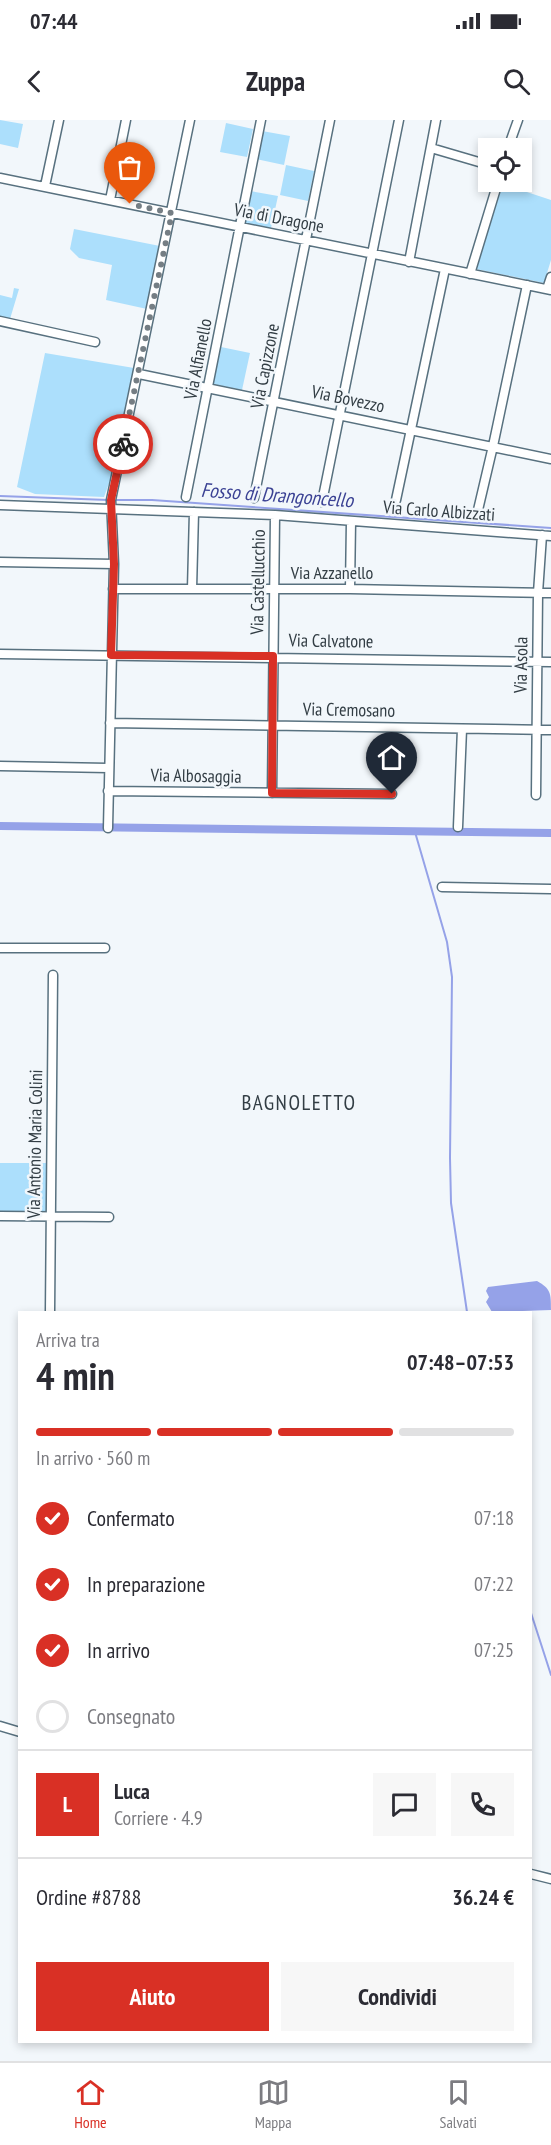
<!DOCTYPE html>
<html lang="it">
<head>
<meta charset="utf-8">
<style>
	body { margin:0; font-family:"PT Sans Narrow",sans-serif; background:#f7f7f7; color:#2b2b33; height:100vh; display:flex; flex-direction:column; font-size:22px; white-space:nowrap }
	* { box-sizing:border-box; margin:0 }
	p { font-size:20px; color:#7c7c81 }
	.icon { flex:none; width:33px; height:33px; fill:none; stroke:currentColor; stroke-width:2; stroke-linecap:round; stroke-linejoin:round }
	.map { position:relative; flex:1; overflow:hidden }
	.panel { position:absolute; left:18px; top:1191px; width:514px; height:732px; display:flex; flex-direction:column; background:#fff; border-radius:0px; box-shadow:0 3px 9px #0003 }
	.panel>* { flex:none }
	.tools { position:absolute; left:478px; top:18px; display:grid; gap:12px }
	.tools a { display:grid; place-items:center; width:54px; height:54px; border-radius:0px; background:#fff; box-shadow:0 3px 9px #0003; font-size:30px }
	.pin { position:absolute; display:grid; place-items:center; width:51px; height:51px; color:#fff; margin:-62px -26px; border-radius:50% 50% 50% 0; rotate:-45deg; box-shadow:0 0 6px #0007 }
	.pin .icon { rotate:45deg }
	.courier { position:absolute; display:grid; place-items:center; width:60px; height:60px; margin:-30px; border:4px solid #d93025; border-radius:50%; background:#fff; color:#222; box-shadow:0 2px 8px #0007 }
	.headline em { font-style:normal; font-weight:800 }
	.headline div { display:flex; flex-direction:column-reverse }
	.headline { display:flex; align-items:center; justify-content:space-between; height:102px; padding:0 18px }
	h1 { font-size:39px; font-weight:800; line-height:45px }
	.bar { display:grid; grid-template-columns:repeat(4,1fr); gap:9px 6px; align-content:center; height:72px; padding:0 18px }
	.bar i { height:8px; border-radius:4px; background:#e1e1e2 }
	.bar .active { background:#d93025 }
	.bar p { grid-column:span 4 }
	.line { display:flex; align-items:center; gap:15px; padding:0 18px; border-top:2px solid #e1e1e2 }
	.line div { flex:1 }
	.round { display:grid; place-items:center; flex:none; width:63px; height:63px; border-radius:0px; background:#f7f7f7 }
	ol { padding:0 18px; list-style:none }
	li { display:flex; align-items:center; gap:18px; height:66px }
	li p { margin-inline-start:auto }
	li .icon { padding:6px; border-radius:50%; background:#d93025; color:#fff; stroke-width:4 }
	li:last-child { color:#7c7c81 }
	li i { width:33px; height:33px; border:3px solid #e1e1e2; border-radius:50% }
	.action { display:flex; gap:12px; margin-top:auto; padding:12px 18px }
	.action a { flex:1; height:69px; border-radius:0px; background:#d93025; color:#fff; font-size:24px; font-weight:800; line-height:69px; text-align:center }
	.action a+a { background:#f7f7f7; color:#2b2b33 }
	.status { display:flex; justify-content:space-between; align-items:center; height:42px; padding:0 30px; background:#fff; direction:ltr }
	.status svg { height:16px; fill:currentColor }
	header { display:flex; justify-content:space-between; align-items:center; height:78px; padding:0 18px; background:#fff; font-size:27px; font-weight:800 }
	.tab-bar { display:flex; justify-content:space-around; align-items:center; height:84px; border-top:2px solid #e1e1e2; background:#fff; font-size:16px; color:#7c7c81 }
	.tab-bar a { display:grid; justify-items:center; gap:3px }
	.tab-bar .active { color:#d93025 }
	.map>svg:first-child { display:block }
</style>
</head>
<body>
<div class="status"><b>07:44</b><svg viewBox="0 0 49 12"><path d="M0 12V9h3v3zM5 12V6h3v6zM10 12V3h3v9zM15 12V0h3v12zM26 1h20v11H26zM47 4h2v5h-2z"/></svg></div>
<header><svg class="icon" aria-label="back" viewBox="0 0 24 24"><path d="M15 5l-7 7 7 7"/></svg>Zuppa<svg class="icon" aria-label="search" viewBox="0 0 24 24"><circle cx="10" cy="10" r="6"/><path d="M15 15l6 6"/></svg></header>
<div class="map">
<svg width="551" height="1941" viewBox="0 0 551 1941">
	<rect width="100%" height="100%" fill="#f2f7fb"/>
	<!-- green -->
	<path fill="#acdffc" d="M0 0 23 4 18 28 0 24Z
		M226 3 253 9 247 37 220 32Z
		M262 11 290 16 284 45 256 39Z
		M286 45 314 51 308 81 280 75Z
		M503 64 551 80V140L544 163 476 149Z
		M250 71 278 76 271 108 244 103Z
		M74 109 160 126 147 189 106 180 112 145 79 138 70 129Z
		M14 168 19 169 10 199 0 197V175L12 178Z
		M221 227 250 233 242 270 213 264Z
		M45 233 134 248 111 358 104 377 35 374 17 367Z
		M0 1043H46V1094L0 1093Z"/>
	<!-- water -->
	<path fill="#95a2e8" d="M537 1161C551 1169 551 1173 551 1190L492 1192 486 1182 489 1177 486 1171 488 1167Z"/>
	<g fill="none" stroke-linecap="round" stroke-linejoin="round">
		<!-- stream -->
		<path stroke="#95a2e8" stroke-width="2" d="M0 376 108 380
			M114 380H152L551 408
			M415 712 447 822 452 857 450 1038 451 1083 467 1192
			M531 1493 551 1555"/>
		<!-- canal -->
		<path stroke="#95a2e8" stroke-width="8" d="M0 706 551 713"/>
		<defs>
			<path id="street" d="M431 28 489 45
				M508 28 518 0
				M0 58 551 170
				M45 66 59 0
				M110 80 126 0
				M409 142 436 0
				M470 154 498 62
				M547 169 551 157
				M0 201 95 222
				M139 254 551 339
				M186 377 261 0
				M254 378 330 0
				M396 380 445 149
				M322 382 399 0
				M0 385 275 395 551 416
				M478 390 493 326 527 165
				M0 442 114 444
				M113 469H350L551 473
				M192 469 194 392
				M350 469 351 401
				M0 534 551 542
				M110 603 551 610
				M0 646 108 648
				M108 671 392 674
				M272 673 275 395
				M536 675 538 473 542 415
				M458 707 462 609
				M108 708 114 444 111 380 190 0
				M442 767 551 769
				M0 828H105
				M0 1096 109 1097
				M50 1192 53 855
				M0 1606 20 1612
				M531 1754 551 1759"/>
		</defs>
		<!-- street casing -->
		<use href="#street" stroke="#58717f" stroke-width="11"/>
		<!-- street -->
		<use href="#street" stroke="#fff" stroke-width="8"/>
	</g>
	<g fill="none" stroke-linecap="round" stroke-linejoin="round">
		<!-- done -->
		<path stroke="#757e84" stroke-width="6" stroke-dasharray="0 10.8" d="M123 324 172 93 130 84"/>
		<!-- route -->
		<path stroke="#d93025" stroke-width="8" d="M123 324 111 380 114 444 111 535 273 536 272 673 392 674"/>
	</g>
	<g text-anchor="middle" stroke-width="5" stroke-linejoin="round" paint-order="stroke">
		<!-- street labels -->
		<g font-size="18" fill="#323d44" stroke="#f2f7fb">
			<text transform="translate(279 98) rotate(11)" y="6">Via di Dragone</text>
			<text transform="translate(198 239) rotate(-79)" y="6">Via Alfianello</text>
			<text transform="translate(265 246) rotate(-79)" y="6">Via Capizzone</text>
			<text transform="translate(348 279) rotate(12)" y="6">Via Bovezzo</text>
			<text transform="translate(439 391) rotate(4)" y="6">Via Carlo Albizzati</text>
			<text x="332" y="459">Via Azzanello</text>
			<text transform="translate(258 462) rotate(-89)" y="6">Via Castellucchio</text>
			<text transform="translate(331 521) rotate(1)" y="6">Via Calvatone</text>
			<text transform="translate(521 545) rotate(-89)" y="6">Via Asola</text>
			<text transform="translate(349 590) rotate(1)" y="6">Via Cremosano</text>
			<text transform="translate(196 656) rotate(1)" y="6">Via Albosaggia</text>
			<text transform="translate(35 1024) rotate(-89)" y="6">Via Antonio Maria Colini</text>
		</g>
		<!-- water labels -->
		<g font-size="20" font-style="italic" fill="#3b4294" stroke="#f2f7fb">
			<text transform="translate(277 375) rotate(4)" y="7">Fosso di Drangoncello</text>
		</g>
		<!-- quarter labels -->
		<g font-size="21" letter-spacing="1.5" fill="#323d44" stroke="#f2f7fb">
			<text x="299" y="990">BAGNOLETTO</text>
		</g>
	</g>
</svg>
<div class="tools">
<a><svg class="icon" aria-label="locate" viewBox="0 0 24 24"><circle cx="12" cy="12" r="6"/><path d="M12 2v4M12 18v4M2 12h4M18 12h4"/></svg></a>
</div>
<div class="pin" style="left:130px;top:84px;background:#ea580c"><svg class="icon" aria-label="bag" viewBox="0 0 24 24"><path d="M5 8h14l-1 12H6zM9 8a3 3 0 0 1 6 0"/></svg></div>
<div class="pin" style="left:392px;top:674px;background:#1f2937"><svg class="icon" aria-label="home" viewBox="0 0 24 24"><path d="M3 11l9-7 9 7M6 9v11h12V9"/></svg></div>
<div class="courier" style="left:123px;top:324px"><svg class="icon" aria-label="bike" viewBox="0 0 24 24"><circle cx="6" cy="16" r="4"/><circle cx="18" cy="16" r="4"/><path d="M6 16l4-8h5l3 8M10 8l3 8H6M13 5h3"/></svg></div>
<section class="panel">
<div class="headline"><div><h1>4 min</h1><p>Arriva tra</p></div><em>07:48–07:53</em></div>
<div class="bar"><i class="active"></i><i class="active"></i><i class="active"></i><i></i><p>In arrivo · 560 m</p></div>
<ol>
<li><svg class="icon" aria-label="check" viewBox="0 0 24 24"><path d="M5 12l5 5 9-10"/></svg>Confermato<p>07:18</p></li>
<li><svg class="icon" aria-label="check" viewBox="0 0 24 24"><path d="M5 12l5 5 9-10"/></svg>In preparazione<p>07:22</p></li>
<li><svg class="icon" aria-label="check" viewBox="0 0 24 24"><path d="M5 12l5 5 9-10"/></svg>In arrivo<p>07:25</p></li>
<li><i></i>Consegnato</li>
</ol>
<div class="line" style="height:108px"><b class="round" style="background:#d93025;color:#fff">L</b><div><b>Luca</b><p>Corriere · 4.9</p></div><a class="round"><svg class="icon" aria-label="chat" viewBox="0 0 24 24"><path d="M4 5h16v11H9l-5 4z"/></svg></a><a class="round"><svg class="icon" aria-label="phone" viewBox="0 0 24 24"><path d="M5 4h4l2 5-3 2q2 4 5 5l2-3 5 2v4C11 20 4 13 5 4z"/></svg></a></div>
<div class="line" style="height:78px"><div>Ordine #8788</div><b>36.24 €</b></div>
<div class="action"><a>Aiuto</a><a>Condividi</a></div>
</section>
</div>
<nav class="tab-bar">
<a class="active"><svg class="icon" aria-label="home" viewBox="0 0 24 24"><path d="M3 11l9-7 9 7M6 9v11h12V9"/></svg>Home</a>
<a><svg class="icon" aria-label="map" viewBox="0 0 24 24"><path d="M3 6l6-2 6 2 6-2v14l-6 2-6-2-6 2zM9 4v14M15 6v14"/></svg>Mappa</a>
<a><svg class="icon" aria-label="saved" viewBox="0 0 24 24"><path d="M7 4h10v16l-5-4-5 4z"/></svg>Salvati</a>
</nav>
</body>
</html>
